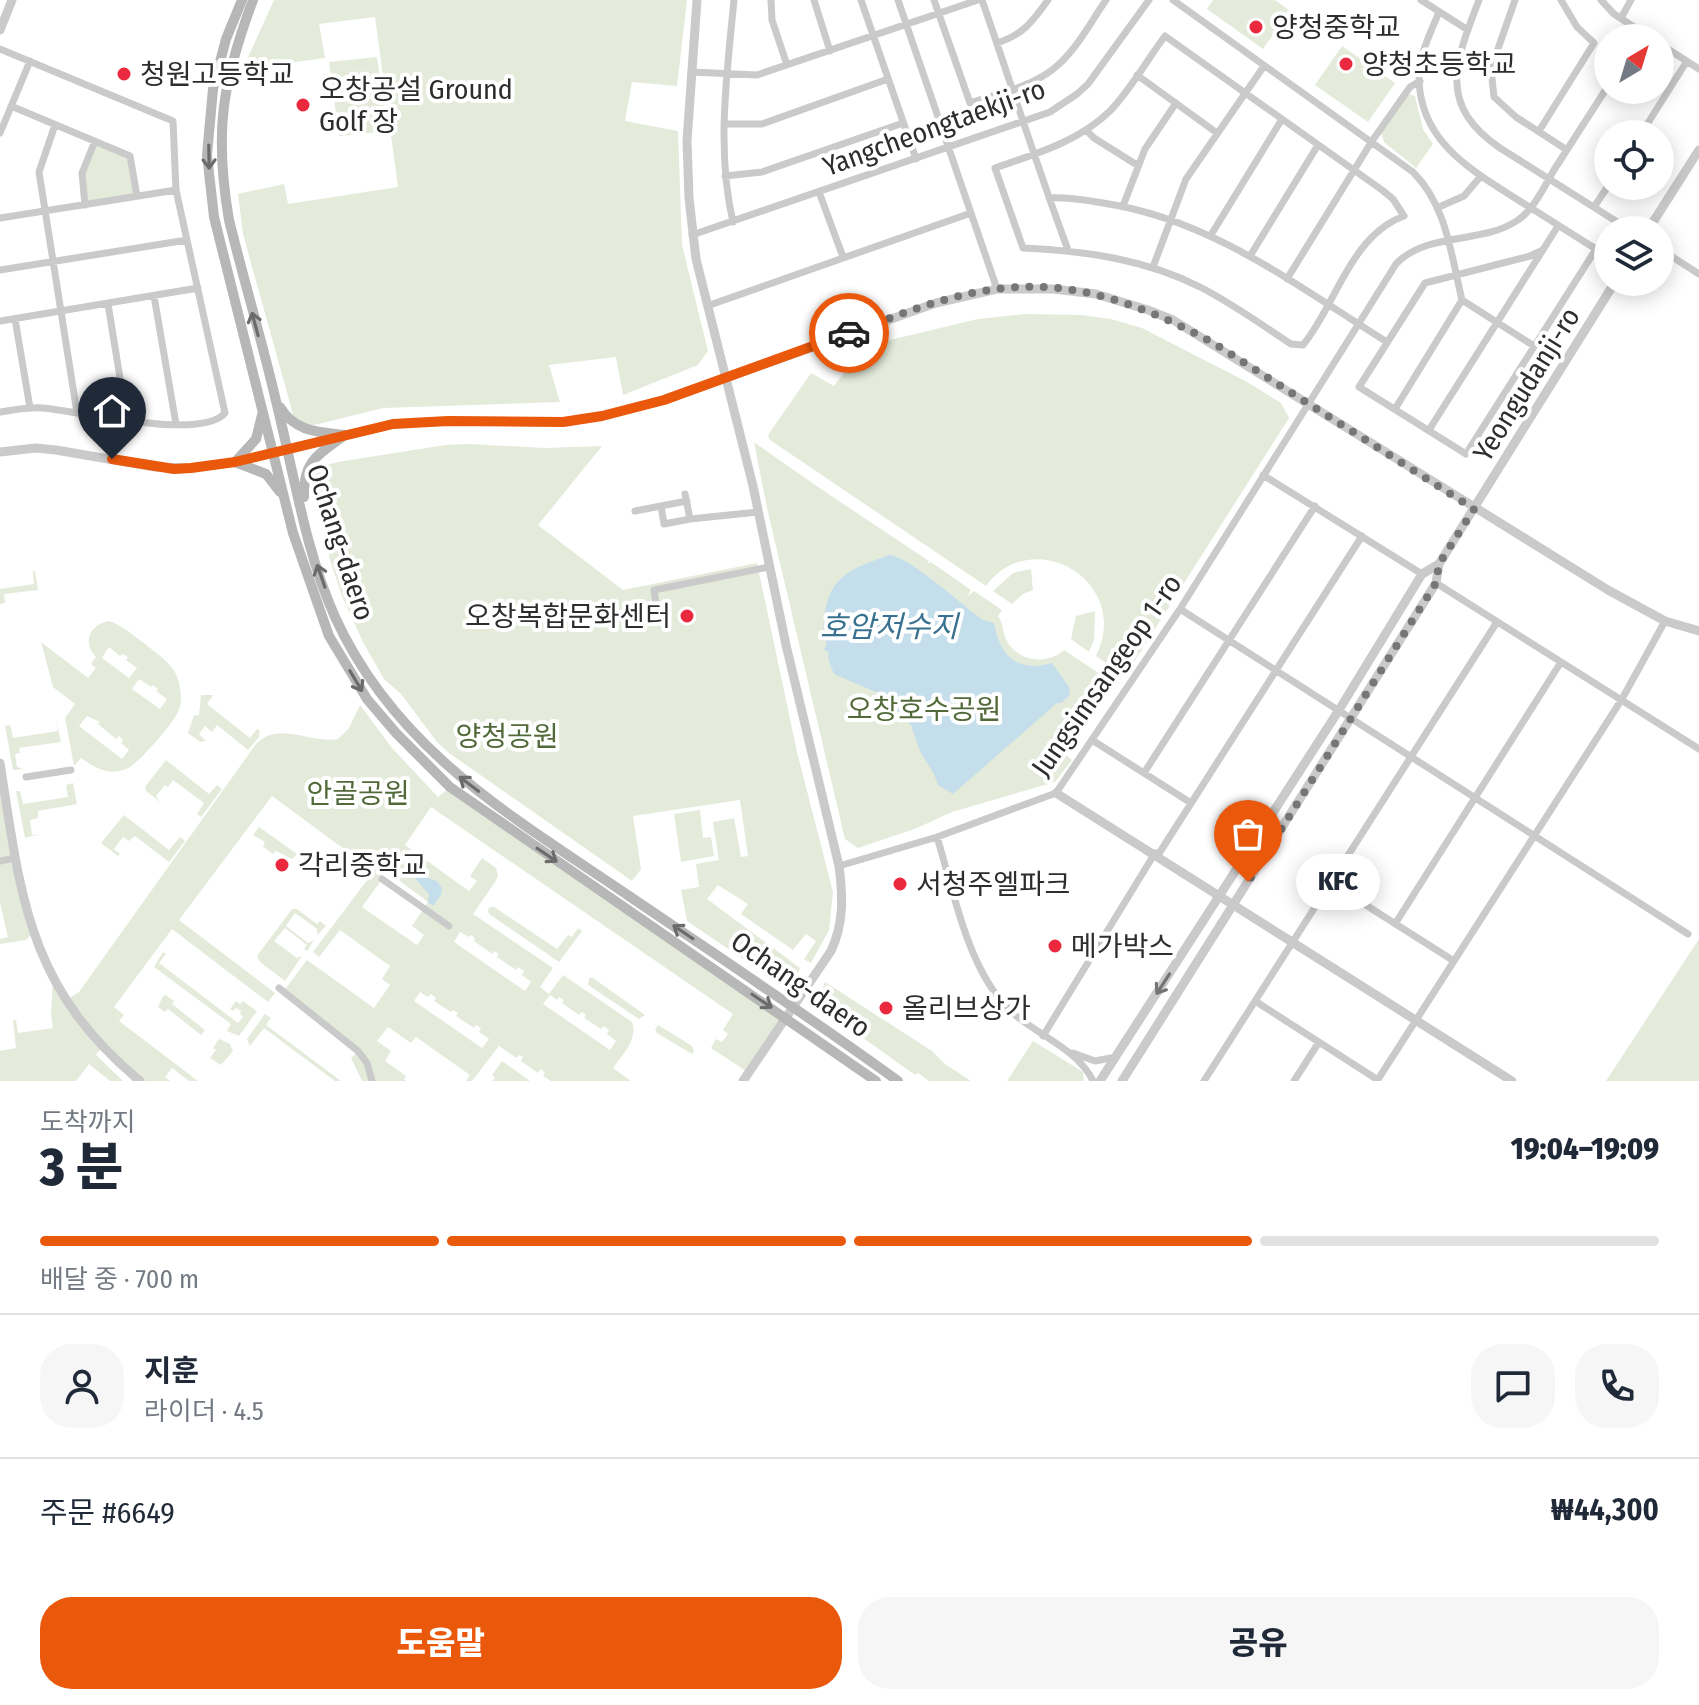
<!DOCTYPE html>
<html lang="ko">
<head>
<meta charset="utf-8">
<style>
	body { margin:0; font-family:"Fira Sans Condensed","Noto Sans KR",sans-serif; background:#f6f6f7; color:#1f2937; height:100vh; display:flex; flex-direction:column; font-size:30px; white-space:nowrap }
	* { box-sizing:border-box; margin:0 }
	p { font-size:26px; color:#747a83 }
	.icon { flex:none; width:44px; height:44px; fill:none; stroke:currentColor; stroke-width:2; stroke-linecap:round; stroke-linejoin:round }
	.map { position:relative; height:1081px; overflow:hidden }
	.sheet { display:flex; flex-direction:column; background:#fff; flex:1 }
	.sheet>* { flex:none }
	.needle { width:52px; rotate:38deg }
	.controls { position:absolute; left:1594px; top:24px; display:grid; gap:16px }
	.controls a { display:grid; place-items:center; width:80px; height:80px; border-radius:50%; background:#fff; box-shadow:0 4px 20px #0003; font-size:40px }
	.pin { position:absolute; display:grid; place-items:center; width:68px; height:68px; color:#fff; margin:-82px -34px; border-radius:50% 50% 50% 0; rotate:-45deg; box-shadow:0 0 8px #0007 }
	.pin .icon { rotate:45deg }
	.courier { position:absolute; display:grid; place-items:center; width:80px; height:80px; margin:-40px; border:6px solid #ea580c; border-radius:50%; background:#fff; color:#222; box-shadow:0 2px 10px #0007 }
	.bubble { position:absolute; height:56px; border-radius:28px; background:#fff; box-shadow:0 4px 20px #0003; font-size:26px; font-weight:800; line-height:56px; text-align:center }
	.overview em { font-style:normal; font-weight:800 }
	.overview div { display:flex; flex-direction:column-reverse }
	.overview { display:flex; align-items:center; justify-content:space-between; height:136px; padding:0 40px }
	h1 { font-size:52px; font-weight:800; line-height:60px }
	.bar { display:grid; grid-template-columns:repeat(4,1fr); gap:12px 8px; align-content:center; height:96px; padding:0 40px }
	.bar i { height:10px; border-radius:6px; background:#e0e1e3 }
	.bar .current { background:#ea580c }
	.bar p { grid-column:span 4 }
	.line { display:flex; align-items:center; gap:20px; padding:0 40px; border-top:2px solid #e0e1e3 }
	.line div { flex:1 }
	.round { display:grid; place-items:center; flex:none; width:84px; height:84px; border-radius:32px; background:#f6f6f7 }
	.primary-button { display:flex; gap:16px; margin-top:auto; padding:16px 40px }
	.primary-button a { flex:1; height:92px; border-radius:32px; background:#ea580c; color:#fff; font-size:32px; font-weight:800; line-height:92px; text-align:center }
	.primary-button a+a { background:#f6f6f7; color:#1f2937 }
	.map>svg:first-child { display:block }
</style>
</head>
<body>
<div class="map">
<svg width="1699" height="1081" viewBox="0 0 1699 1081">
	<rect width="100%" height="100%" fill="#fff"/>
	<!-- green -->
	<path fill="#e4ebda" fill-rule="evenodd" d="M274 0H687L677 86 632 82 625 121 678 131 682 245 708 351 698 365 623 395 616 357 549 365 560 402 383 408 310 426 294 418 243 234 238 194 284 184 288 204 398 187 375 17 319 24 325 58 273 65 240 75Z
		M1213 0H1275L1290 11 1263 49 1207 9Z
		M1342 46 1395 83 1368 122 1315 85Z
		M377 57 388 131 339 136 329 62Z
		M1408 94 1415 96 1423 129 1433 144 1416 168 1384 142 1381 133Z
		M95 141 130 156 137 196 85 205 82 173Z
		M1025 314 1081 315 1111 319 1142 328 1249 383 1281 403 1289 418 1125 676 1096 656C1133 581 1032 523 986 586L770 440 768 435 811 373 834 386 849 366 859 368 890 340 978 319Z
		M754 442C811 483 872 523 929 561L927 564 931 562 971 590 967 597 974 591 1002 610 998 616C1004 624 1002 632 1007 641 1018 662 1048 665 1064 650L1109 680 1062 752 1072 760 1055 782 952 812 917 828 858 848 845 839 767 508Z
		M470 444 545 448 602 446 538 525 623 590 757 563 797 752 833 892 829 930 811 963 804 959 816 941 806 934 793 950 741 914 748 904 718 885 707 899 800 968 794 982 780 984 687 921 681 890 699 887 696 864 719 860 713 822 734 818 741 857 748 856 740 800 633 816 641 869 632 881 449 753 437 742 401 694 384 679 363 642 342 596 330 560 313 477 326 465 338 462 445 445Z
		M1031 569 1033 590 1023 594 1012 604 993 591 1013 573Z
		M33 571H35L38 590 4 594 5 603 0 604V589L34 584Z
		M1095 611 1094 640 1089 652 1071 639 1076 616Z
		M109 621C122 625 134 636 145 644 156 653 169 661 176 674 180 683 183 699 179 710 174 722 139 764 126 769 109 776 95 768 81 758L74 766 65 718 75 704 53 687 41 642 88 678 96 668 91 664 96 657C82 642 89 625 109 621ZM109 647 120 656 123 654 128 657 126 660 137 668 129 678 102 658ZM139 679 151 687 153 685 158 689 156 691 167 699 160 709 132 689ZM87 716 100 722 98 724 116 739 119 736 123 740 121 743 129 750 122 759 79 726Z
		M201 695H213L207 704 250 738 257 729 260 731 259 737 248 750 217 725 212 732 205 726 199 734 206 741 200 742 188 733 194 715 199 716Z
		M360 705 392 748 438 797 450 787 786 1018 749 1073 711 1048 716 1039 722 1042 728 1034 723 1030 733 1014 431 807 405 845 469 891 477 881 470 876 482 858 496 868 498 876 495 882 473 914 553 968 540 987 549 994 563 975 632 1022C638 1040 623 1054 613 1068L631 1081H551L543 1076 545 1073 541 1069 538 1073 521 1061 523 1057 519 1055 516 1058 499 1046 472 1081H466L470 1075 416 1037 411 1043 388 1027 377 1041 391 1051 385 1061 406 1076 404 1079 406 1081H362L351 1058 358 1051 283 992 307 960 374 1008 390 985 382 979 390 966 340 930 319 957 313 952 374 871 272 796 179 920 275 993 268 1002 172 929 114 1007 124 1015 119 1021 198 1081H189L172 1068 165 1077 170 1081H140L102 1047 96 1055 123 1081H110L89 1064 76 1081H0V1051L16 1048 13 1020H16L18 1033 53 1028 51 1015 53 979 66 1000 79 992 256 744C279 720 310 744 338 739L349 728ZM390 865 392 875 428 902 412 926 424 935 417 945 362 907 382 879 381 870ZM460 932 469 937 471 935 475 938 474 941 492 954 494 951 499 954 497 957 516 970 518 967 524 971 522 975 531 982 525 991 454 942ZM420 992 428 997 431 994 436 998 434 1001 451 1012 453 1010 458 1013 456 1016 474 1028 476 1025 481 1028 479 1032 489 1039 482 1048 414 1001ZM550 995 557 1000 559 997 564 1000 562 1003 579 1015 582 1012 586 1015 584 1018 601 1029 604 1026 609 1030 607 1034 616 1041 610 1050 543 1004Z
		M56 718 61 742 19 748 20 753 15 754 17 767 23 769 13 770 5 726 10 725 13 738 58 731Z
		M166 760 209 794 217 785 222 789 201 817 197 814 204 803 173 780 168 787 165 785 156 796 160 802 146 791 145 787Z
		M73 783 77 804 38 811V818L30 820 32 835 40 834 25 838 16 791H20L23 804 68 797 66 785Z
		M0 789 33 933 26 940 0 944V939L8 937 0 903Z
		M700 810 703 838 711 837 714 856 681 862 674 814Z
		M124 815 169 850 180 837 185 841 169 862 135 836 129 841 123 837 114 849 120 854 118 856 101 843Z
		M259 827 297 854 292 859 276 851 273 854 263 847 265 842 253 835Z
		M490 907H494L557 949 568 935 572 937 578 928 582 931 559 962 489 914 488 910Z
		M292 909H297L317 924 320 921 326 926 317 935V929L295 913 286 926 308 943 314 940 307 951 304 949 307 945 285 928 274 941 297 958 302 956 285 981 260 962 257 956Z
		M1699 939V1081H1606Z
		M163 952 166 954 159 963 238 1023 243 1017 240 1014 241 1011 236 1008 233 1011 230 1009 236 1001 240 1004 243 1001 257 1011 239 1036 227 1031 231 1024 154 967Z
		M589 978H593L645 1015 639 1019 588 985Z
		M825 982 932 1051 945 1064 971 1081H929L918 1073 915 1075 838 1020 839 1017C827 1008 818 998 825 982Z
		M163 996 166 995 174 1001 172 1004 205 1030 201 1035 168 1009 165 1012 158 1007Z
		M265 1014 271 1018 266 1025 341 1081H335L264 1028 250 1046 247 1039Z
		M658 1025 692 1046 694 1051 692 1054 657 1033 655 1029Z
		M219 1039 230 1044 233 1051 221 1065 210 1058 216 1050 213 1048Z
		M1033 1041 1083 1072 1084 1081H1007Z
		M502 1061 530 1081H492L495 1078 492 1075Z"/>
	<!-- water -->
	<path fill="#c5deec" d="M889 555C909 556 963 606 983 620L994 623C1000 656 1016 673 1052 663L1069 687 1070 695 1061 703H1057L953 794 938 785 934 774 920 751 911 725 889 704 887 697 834 674 828 659 829 653 824 649 827 644C822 635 823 628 824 619 829 574 852 569 889 555Z
		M422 876 437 881 442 888 441 895 433 906 428 902 429 894 415 878Z"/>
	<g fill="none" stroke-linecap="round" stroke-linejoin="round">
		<!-- minor -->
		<path stroke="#cacaca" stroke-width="7" d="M771 0 772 20 787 65
			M814 0 830 51
			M861 0 916 159
			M898 0 997 289
			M934 0 970 103C997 94 1030 87 1052 70 1075 53 1090 23 1106 0
			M982 0C1011 83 1037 167 1068 250
			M1173 0 1413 172C1447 206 1451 255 1462 300
			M1421 0 1468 30
			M1479 0C1456 61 1436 104 1500 148L1630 230
			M1515 0 1491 69 1494 97 1516 117 1567 150
			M1601 0 1614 14 1651 38
			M1439 12C1431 32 1419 55 1419 77 1419 141 1471 170 1518 200 1544 216 1570 233 1596 249L1466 454 1359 387 1425 283 1530 256 1543 250
			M1621 18 1631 0
			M1165 36 1382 190 1393 199 1404 216C1350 236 1336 305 1303 345L1291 344C1262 325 1233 304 1202 288 1146 259 1085 251 1023 248L995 168C1035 154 1078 142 1110 111 1131 89 1147 60 1165 36Z
			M997 43C1023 35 1033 21 1048 0
			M1660 44 1699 69
			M0 49 173 121 176 190 225 413C202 441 78 411 43 408 28 407 14 410 0 412
			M691 72 757 75 978 0
			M1137 75 1217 133
			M11 106 130 156 137 196
			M724 124H762L888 79
			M55 125 39 172 77 413
			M1086 130 1094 138 1137 165
			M1539 131 1594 43 1577 27 1561 0
			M0 133 30 61
			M1641 134 1687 61
			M725 176 762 172 903 123
			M819 192 843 257
			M1049 198C1067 197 1085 200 1103 203 1211 219 1297 286 1387 342
			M85 205 82 173 95 141
			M1123 206 1145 149 1176 103
			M1439 207 1464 196 1481 176
			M1594 207 1608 186
			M0 218 176 190
			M733 222C716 149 727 74 734 0
			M692 235 1050 112 1077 94 1088 84 1149 0
			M1211 235 1282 119
			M1660 249 1699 274
			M1250 256 1318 145
			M1153 267 1186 179 1264 66
			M0 270 187 240
			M1287 279 1372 141 1410 87 1420 81
			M154 296 176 424
			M108 304 127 421
			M707 306 971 213
			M15 319 30 408
			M0 321 198 288
			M1395 409 1462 300 1534 346
			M1429 430 1558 226
			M1263 475 1422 574
			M685 494 690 519 758 512
			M661 506 664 524 690 519
			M635 511 687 501
			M1436 583 1699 749
			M656 603 654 590 769 567
			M1180 609 1688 934
			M1092 740 1191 803
			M1144 773 1315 506
			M26 777 71 770
			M937 837C953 889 966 960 1002 1002 1028 1033 1076 1045 1093 1081
			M1158 855 1362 536
			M0 861 15 858
			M839 866 937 837 1056 793 1180 609 1396 264C1427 231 1482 245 1518 220 1534 209 1544 187 1554 170 1572 142 1590 114 1608 86
			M382 879 449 926
			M1331 883 1454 961
			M1395 924 1561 662
			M279 988 358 1051 367 1063 372 1081
			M1255 1001 1378 1080
			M1043 1036 1155 853
			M1073 1053 1095 1061 1116 1057
			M1204 1081 1497 622
			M1294 1081 1319 1042
			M1377 1081 1622 699 1665 621"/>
		<!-- tertiary -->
		<path stroke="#cacaca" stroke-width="9" d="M697 0 687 141 689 198 696 259 753 486 786 645 839 866C843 897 844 923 831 951L743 1081
			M0 30 12 0
			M1648 230 1699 150
			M0 452 36 448 56 450 155 467 191 468 235 462 393 424 448 421 563 422 602 416 664 400 936 303 997 289H1053L1096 294 1148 310 1173 320 1608 590 1665 621 1699 631
			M0 763C21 898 28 988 140 1081
			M1056 793 1512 1081
			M1100 1081 1339 710 1422 574 1439 564
			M1122 1081 1436 583 1439 564 1615 282"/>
		<!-- secondary -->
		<path stroke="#b7b7b7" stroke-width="10" d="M242 0 226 39 213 89 207 155 214 217 293 533 329 636 367 699 396 733 450 787 876 1081
			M253 0C222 83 214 132 229 220 244 281 262 341 276 401 294 473 305 550 335 617 396 751 513 817 629 896 719 957 810 1017 898 1081
			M280 407C295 432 318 432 345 435
			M262 415 256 439 235 462 266 474 280 492
			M304 497C303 460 318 455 345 435"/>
	</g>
	<!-- one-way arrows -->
	<defs><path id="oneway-shaft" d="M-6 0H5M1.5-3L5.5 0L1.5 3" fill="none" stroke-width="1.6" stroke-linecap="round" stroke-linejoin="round" transform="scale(2)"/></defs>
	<g stroke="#6b6b6b">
		<use href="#oneway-shaft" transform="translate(209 157) rotate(89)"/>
		<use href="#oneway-shaft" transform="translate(255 324) rotate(-105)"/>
		<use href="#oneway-shaft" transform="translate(321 576) rotate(-109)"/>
		<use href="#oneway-shaft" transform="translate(356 681) rotate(59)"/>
		<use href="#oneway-shaft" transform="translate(469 784) rotate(-143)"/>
		<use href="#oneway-shaft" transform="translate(547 855) rotate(34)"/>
		<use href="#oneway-shaft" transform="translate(683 932) rotate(-146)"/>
		<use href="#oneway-shaft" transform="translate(762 1001) rotate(34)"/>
	</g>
	<use stroke="#747474" href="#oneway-shaft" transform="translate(1163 984) rotate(123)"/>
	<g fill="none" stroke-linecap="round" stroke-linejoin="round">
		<!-- done -->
		<path stroke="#767676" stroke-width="8" stroke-dasharray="0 14.4" d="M849 333C897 316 946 295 997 289 1075 278 1148 307 1215 344L1474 509 1439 564 1436 583 1248 882"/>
		<!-- route -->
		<path stroke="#ea580c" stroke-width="10" d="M112 459 174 469 191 468 235 462 393 424 448 421 563 422 602 416 664 400 849 333"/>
	</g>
	<!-- markers -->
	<g fill="#ea293e" stroke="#fff" stroke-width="3">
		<circle cx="1256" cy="27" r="8"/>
		<circle cx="1346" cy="64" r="8"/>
		<circle cx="124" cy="74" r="8"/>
		<circle cx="303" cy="105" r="8"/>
		<circle cx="687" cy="616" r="8"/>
		<circle cx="282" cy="865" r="8"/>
		<circle cx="900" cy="884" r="8"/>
		<circle cx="1055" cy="946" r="8"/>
		<circle cx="886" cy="1008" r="8"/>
	</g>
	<g text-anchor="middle" stroke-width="8" stroke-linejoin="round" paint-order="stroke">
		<!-- poi labels -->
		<g font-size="28" fill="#2d2d2d" stroke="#fff" text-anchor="start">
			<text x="1272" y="37">양청중학교</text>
			<text x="1362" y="74">양청초등학교</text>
			<text x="140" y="84">청원고등학교</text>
			<text x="319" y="99">오창공설 Ground<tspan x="319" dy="32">Golf 장</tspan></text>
			<text x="671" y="626" text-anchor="end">오창복합문화센터</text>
			<text x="298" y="875">각리중학교</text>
			<text x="916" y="894">서청주엘파크</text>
			<text x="1071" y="956">메가박스</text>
			<text x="902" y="1018">올리브상가</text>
		</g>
		<!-- street labels -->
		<g font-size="28" fill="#2d2d2d" stroke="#fff">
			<text transform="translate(934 127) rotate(-20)" y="10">Yangcheongtaekji-ro</text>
			<text transform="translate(1526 384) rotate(-58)" y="10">Yeongudanji-ro</text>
			<text transform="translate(341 542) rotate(72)" y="10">Ochang-daero</text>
			<text transform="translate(1106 675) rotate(-55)" y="10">Jungsimsangeop 1-ro</text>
			<text transform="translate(801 984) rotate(35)" y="10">Ochang-daero</text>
		</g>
		<!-- park labels -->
		<g font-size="28" fill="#526a39" stroke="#fff">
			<text x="924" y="719">오창호수공원</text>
			<text x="507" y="746">양청공원</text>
			<text x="358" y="803">안골공원</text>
		</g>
		<!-- water labels -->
		<g font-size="30" font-style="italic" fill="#397291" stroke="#fff">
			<text x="889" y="637">호암저수지</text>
		</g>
	</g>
</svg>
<div class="controls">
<a><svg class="needle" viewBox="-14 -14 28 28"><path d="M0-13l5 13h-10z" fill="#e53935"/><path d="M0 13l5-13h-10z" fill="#747a83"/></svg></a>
<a><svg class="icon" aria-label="locate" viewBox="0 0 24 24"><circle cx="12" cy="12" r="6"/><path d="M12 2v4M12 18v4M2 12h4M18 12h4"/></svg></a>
<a><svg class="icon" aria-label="layers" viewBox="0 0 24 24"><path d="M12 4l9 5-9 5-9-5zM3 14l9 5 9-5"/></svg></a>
</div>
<div class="pin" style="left:1248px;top:882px;background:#ea580c"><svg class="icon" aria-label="bag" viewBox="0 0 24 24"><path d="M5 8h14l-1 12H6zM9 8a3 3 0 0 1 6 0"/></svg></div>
<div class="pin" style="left:112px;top:459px;background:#1f2937"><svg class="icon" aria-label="home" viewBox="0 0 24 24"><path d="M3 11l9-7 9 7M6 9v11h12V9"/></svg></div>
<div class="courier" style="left:849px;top:333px"><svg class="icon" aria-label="car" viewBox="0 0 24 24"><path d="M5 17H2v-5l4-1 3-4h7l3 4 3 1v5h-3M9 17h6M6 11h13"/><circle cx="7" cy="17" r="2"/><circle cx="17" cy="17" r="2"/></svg></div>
<div class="bubble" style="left:1296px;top:854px;width:84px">KFC</div>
</div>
<section class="sheet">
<div class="overview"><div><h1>3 분</h1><p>도착까지</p></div><em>19:04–19:09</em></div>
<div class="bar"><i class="current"></i><i class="current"></i><i class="current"></i><i></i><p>배달 중 · 700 m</p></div>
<div class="line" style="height:144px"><a class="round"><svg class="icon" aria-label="person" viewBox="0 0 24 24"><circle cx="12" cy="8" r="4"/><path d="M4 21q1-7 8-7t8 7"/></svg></a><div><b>지훈</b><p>라이더 · 4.5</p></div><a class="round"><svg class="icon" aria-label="chat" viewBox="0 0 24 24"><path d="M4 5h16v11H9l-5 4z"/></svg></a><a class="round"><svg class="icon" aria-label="phone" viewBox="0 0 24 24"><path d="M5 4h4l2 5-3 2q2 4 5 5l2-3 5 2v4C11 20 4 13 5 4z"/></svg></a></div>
<div class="line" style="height:104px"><div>주문 #6649</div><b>₩44,300</b></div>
<div class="primary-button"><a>도움말</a><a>공유</a></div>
</section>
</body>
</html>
